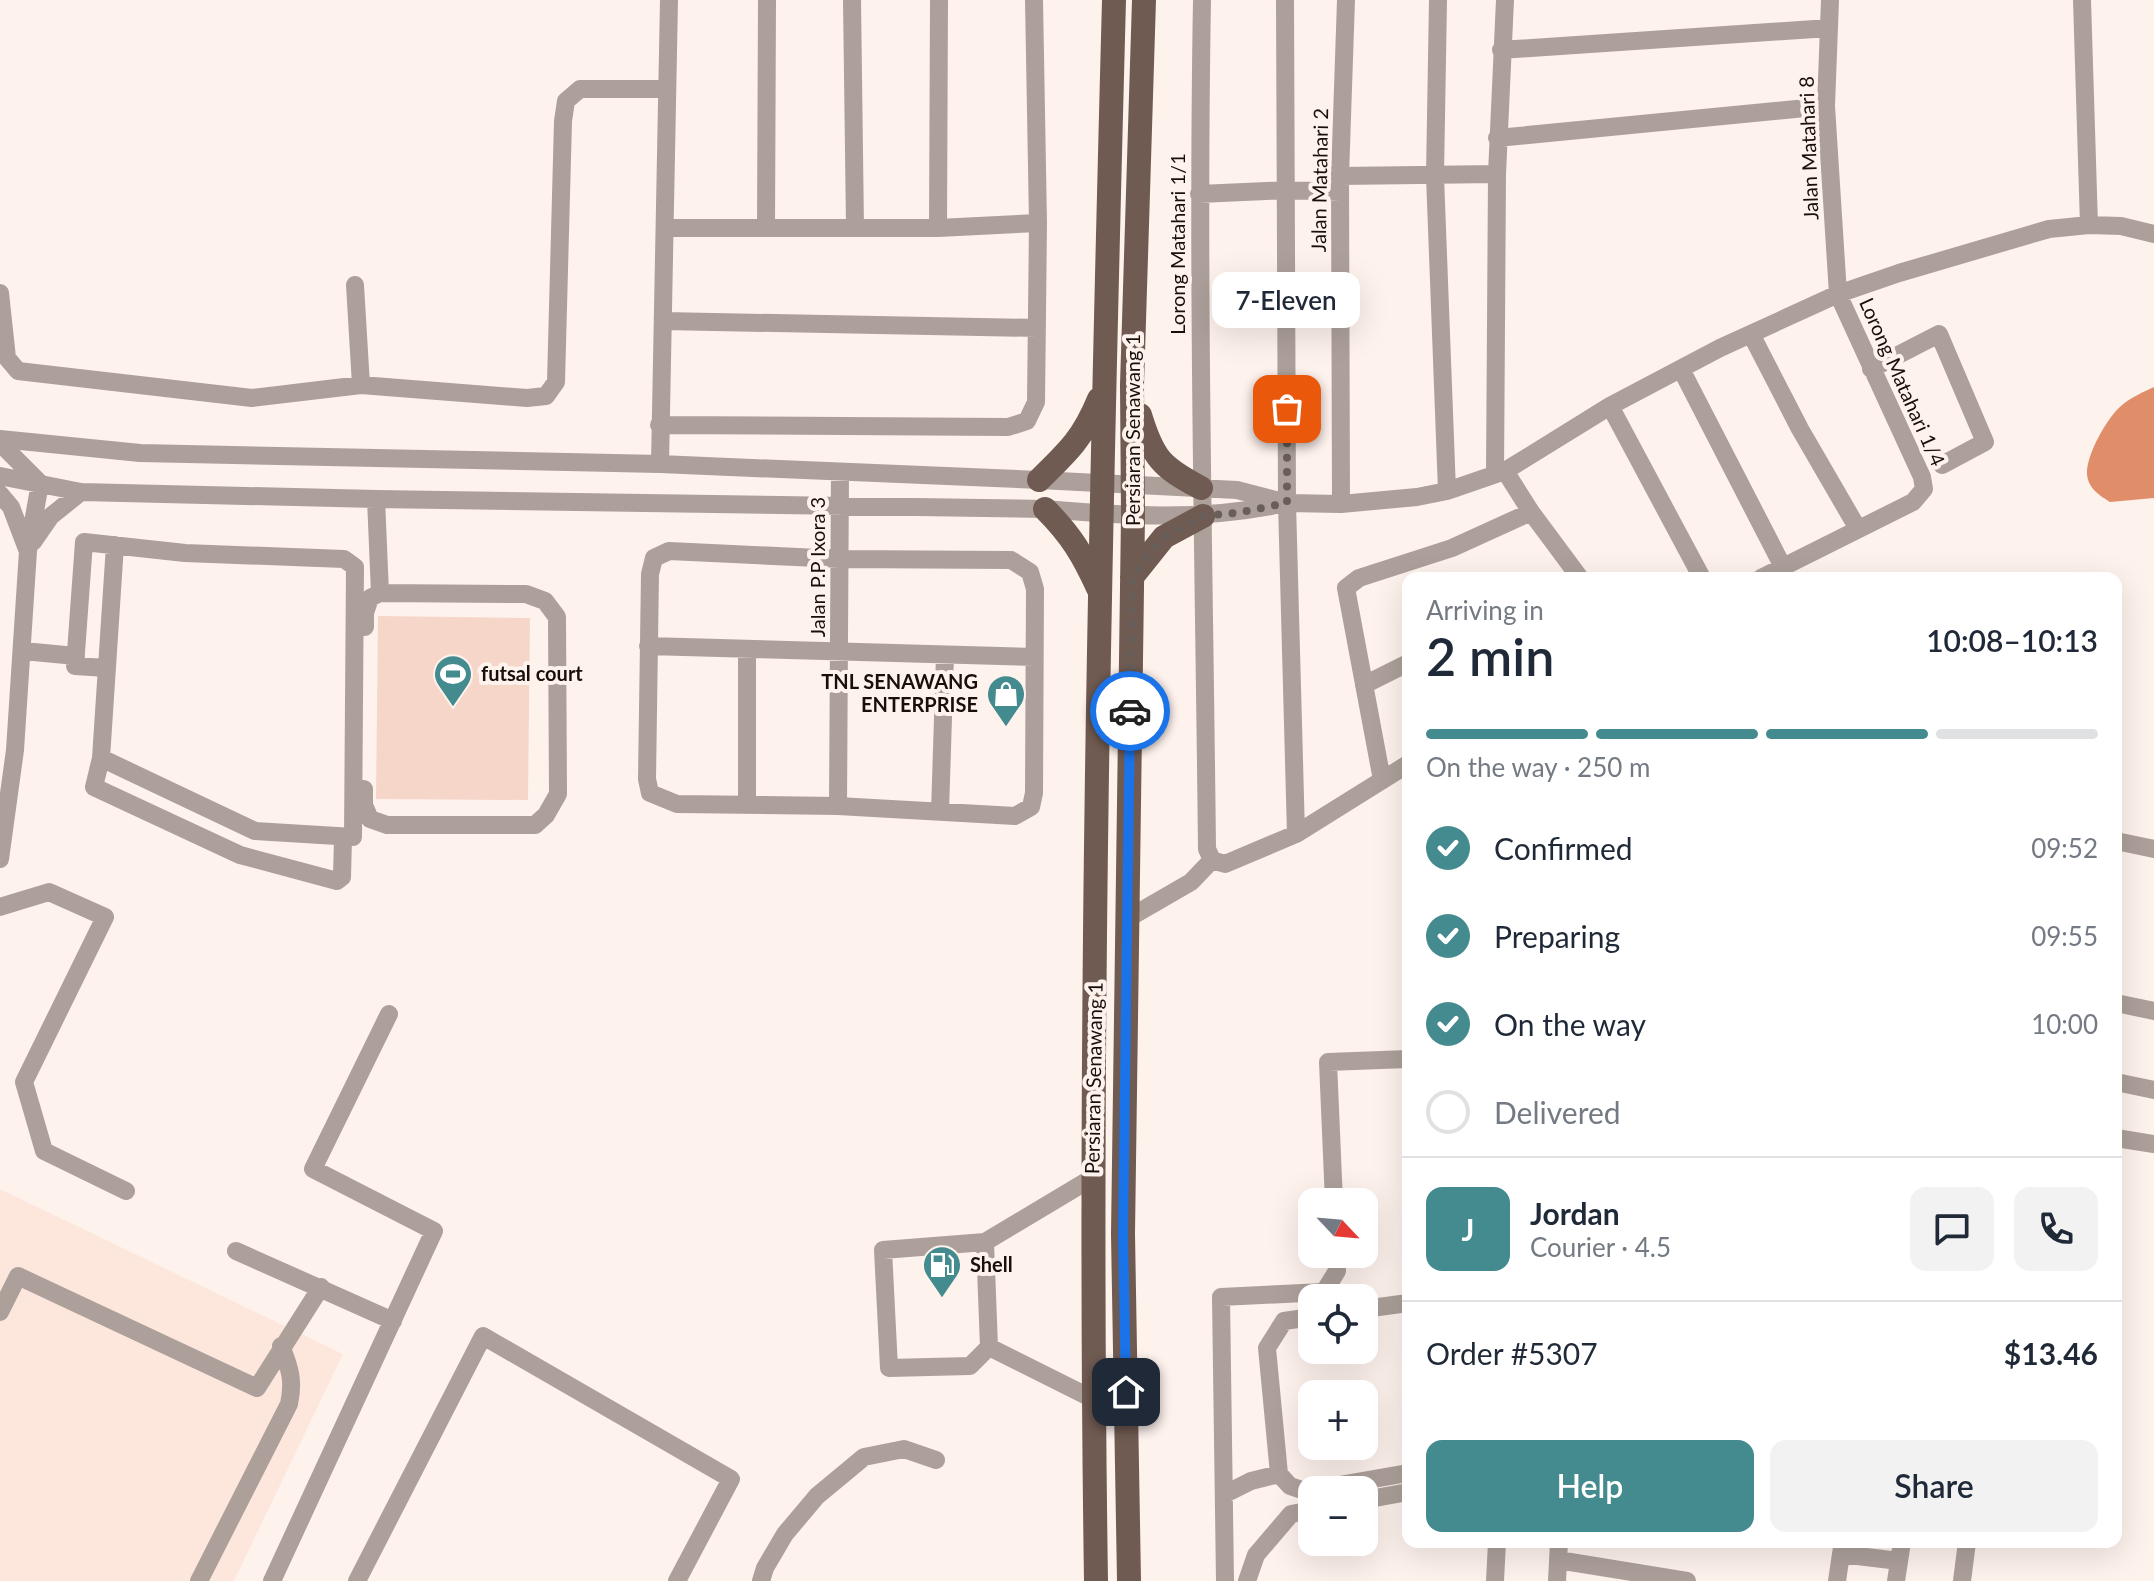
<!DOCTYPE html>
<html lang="en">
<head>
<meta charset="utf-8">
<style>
	body { margin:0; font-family:Lato,sans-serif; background:#f2f2f3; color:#1f2937; height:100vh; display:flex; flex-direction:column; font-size:30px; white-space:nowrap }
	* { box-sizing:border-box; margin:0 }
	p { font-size:26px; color:#747a83 }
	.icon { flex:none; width:44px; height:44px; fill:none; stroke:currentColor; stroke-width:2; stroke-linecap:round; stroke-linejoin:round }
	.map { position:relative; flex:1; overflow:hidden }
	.side { position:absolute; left:1402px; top:572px; width:720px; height:976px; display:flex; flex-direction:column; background:#fff; border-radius:16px; box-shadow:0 8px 32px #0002 }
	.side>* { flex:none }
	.needle { width:52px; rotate:116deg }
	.controls { position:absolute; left:1298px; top:1188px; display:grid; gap:16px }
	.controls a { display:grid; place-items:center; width:80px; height:80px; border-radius:16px; background:#fff; box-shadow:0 8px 32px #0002; font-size:40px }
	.pin { position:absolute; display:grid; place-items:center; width:68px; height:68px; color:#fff; margin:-34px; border-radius:16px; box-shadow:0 4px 12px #0006 }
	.courier { position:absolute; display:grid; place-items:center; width:80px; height:80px; margin:-40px; border:6px solid #1a73e8; border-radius:50%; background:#fff; color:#222; box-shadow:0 2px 10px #0007 }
	.bubble { position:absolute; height:56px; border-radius:16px; background:#fff; box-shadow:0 8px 32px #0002; font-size:26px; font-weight:600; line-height:56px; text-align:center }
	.headline em { font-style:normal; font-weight:600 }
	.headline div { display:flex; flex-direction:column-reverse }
	.headline { display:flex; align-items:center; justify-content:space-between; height:136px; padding:0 24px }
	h1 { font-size:52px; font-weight:600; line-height:60px }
	.bar { display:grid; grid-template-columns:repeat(4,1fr); gap:12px 8px; align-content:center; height:96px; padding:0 24px }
	.bar i { height:10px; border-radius:6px; background:#e0e1e3 }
	.bar .on { background:#438b8e }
	.bar p { grid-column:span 4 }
	.line { display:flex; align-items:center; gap:20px; padding:0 24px; border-top:2px solid #e0e1e3 }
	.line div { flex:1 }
	.round { display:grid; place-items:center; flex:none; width:84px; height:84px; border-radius:16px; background:#f2f2f3 }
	ol { padding:0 24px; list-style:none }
	li { display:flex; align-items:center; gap:24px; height:88px }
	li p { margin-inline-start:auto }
	li .icon { padding:8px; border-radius:50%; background:#438b8e; color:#fff; stroke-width:4 }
	li:last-child { color:#747a83 }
	li i { width:44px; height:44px; border:4px solid #e0e1e3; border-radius:50% }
	.button { display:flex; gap:16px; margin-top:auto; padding:16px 24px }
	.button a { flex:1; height:92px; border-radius:16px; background:#438b8e; color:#fff; font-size:32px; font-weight:600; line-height:92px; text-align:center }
	.button a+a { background:#f2f2f3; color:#1f2937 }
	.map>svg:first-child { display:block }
</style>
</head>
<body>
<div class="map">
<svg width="2154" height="1581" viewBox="0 0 2154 1581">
	<rect width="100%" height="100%" fill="#fef2ed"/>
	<!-- built -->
	<path fill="#fde7dd" d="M0 1189 343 1354 234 1581H0Z"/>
	<!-- green -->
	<path fill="#f5d6c9" d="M378 616 530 618 528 800 376 799Z"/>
	<!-- water -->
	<path fill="#e08d69" d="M2154 387V498L2110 502C2099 495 2088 488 2087 474 2086 455 2107 418 2121 406 2130 398 2143 392 2154 387Z"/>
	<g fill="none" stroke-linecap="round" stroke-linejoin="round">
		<!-- minor -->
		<path stroke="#ada09b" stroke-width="18" d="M852 0 855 227
			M1202 0C1197 283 1204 566 1207 849L1212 860
			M1285 0 1287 503 1296 834
			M1438 0 1435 176 1447 491
			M2082 0 2089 225
			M1501 50 1829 28
			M1497 138 1826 106
			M1340 176 1497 174
			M1199 194 1287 190 1340 192
			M666 228H938L1038 223
			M766 228 767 0
			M938 228 939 0
			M355 285 361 385
			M0 293 7 358 18 371 252 398 361 385 527 398 546 396 556 382 563 121 566 101 580 89H667
			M663 321 1037 328
			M1751 334 1800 429 1858 529
			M1681 369 1783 567
			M1871 369 1939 334 1985 442 1942 465
			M1610 406 1702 578
			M659 425 1008 427 1027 421 1036 402 1038 223 1034 0
			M0 439 140 453 660 464 1039 480 1237 490 1287 503 1341 504 1417 497 1447 491 1505 471 1610 406 1720 348 1838 294 1899 273 2049 229 2089 225 2121 226 2154 234
			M0 443 40 483 28 551 15 750 0 859
			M660 464 669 0
			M1505 471 1531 512 1580 578
			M1495 474 1497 174 1505 0
			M0 476 81 492 376 499 1045 509C1124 516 1202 521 1281 504
			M0 494 11 507 27 549
			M1341 504 1340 176 1346 0
			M33 542 51 516 81 492
			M115 545 101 758 94 787 240 855 337 881 342 877 343 838
			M669 551 839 559 1011 560 1030 572 1035 589 1034 793 1031 807 1015 816 838 806 677 804 650 793 647 779 650 574 654 558Z
			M1761 578 1913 502 1924 489 1922 477 1838 294 1826 106 1830 0
			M365 627V613L370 598 380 593
			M648 646 1034 657
			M23 651 76 656
			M1364 685 1408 663
			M101 758 255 831 353 837 355 567 344 559 185 553 84 542 75 666 107 668
			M1382 780 1346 588 1359 578 1452 548 1531 512
			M364 789V805L370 819 387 825H535L546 815 558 794 557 617 545 601 526 594 380 593 376 499
			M747 805V649
			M838 806 840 472
			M940 812 945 655
			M2116 841 2154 849
			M1212 860 1225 864 1296 834 1408 764
			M0 907 49 892 105 917 24 1082 44 1151 126 1191
			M1127 919 1191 882 1212 860
			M2116 1003 2154 1011
			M2116 1082 2154 1090
			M2116 1138 2154 1144
			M1092 1178 985 1242 989 1347 1093 1399
			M1334 1202 1328 1062 1408 1059
			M985 1242 883 1250 889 1368 970 1366 989 1347
			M236 1251 393 1321
			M1364 1309 1408 1303
			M0 1312 18 1276 257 1388 321 1287
			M1312 1317 1284 1321 1267 1348 1279 1474 1290 1486 1305 1491 1408 1473
			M1225 1494 1251 1481 1279 1474
			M1364 1500 1408 1492
			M1843 1542 1841 1554 1899 1561
			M1558 1560 1687 1581
			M199 1581 289 1404C294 1381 290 1368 281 1346
			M272 1581 434 1231 313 1169 389 1014
			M357 1581 483 1336 731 1479 677 1581
			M761 1581 765 1568 785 1534 817 1496 864 1457 904 1449 936 1460
			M1225 1581 1221 1297 1324 1292 1337 1271 1336 1254
			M1247 1581 1256 1555 1291 1514 1312 1510
			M1495 1581 1497 1542
			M1557 1581 1559 1542
			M1837 1581 1841 1554
			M1896 1581 1902 1542
			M1962 1581 1967 1542"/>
		<!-- major -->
		<path stroke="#705b52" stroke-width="24" d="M1140 415C1153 458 1161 467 1201 488
			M1039 480C1069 451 1083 438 1099 399
			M1045 509C1071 535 1083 555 1098 588
			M1132 577 1164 537 1203 516
			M1096 1581C1088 1054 1100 527 1114 0
			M1129 1581 1123 1234 1133 516 1132 385 1144 0"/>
	</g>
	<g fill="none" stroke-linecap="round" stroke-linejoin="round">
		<!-- done -->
		<path stroke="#685e5a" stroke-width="8" stroke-dasharray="0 14.4" d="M1130 711 1132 577 1145 559 1164 537 1203 516 1236 513 1287 503V409"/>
		<!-- route -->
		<path stroke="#1a73e8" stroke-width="10" d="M1126 1392 1123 1234 1130 711"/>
	</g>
	<!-- icons -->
	<defs>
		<symbol id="stadium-pin" viewBox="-11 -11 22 30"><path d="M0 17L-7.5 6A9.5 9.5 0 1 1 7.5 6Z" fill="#438b8e" stroke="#fef2ed"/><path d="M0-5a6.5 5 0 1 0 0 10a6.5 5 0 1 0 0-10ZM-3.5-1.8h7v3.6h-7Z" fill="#fff"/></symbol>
		<symbol id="shop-pin" viewBox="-11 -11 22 30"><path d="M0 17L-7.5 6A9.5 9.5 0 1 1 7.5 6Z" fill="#438b8e" stroke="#fef2ed"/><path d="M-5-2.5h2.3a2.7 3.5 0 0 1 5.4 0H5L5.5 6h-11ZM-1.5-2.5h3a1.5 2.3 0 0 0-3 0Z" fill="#fff"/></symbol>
		<symbol id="fuel-pin" viewBox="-11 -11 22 30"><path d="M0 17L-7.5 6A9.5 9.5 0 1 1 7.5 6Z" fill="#438b8e" stroke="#fef2ed"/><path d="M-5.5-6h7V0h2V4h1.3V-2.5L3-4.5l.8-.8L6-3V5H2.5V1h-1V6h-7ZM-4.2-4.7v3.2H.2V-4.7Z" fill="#fff"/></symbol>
	</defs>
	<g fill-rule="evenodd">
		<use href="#stadium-pin" x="431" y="652" width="44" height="60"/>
		<use href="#shop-pin" x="984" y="672" width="44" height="60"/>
		<use href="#fuel-pin" x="920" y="1243" width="44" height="60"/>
	</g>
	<g text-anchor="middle" stroke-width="8" stroke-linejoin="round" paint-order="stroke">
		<!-- street labels -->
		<g font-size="20" fill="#180f0b" stroke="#fef2ed">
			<text transform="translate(1809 148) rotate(-92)" y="7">Jalan Matahari 8</text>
			<text transform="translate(1320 180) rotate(-89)" y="7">Jalan Matahari 2</text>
			<text transform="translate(1178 244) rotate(-90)" y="7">Lorong Matahari 1/1</text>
			<text transform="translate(1902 382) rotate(66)" y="7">Lorong Matahari 1/4</text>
			<text transform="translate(1133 430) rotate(-90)" y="7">Persiaran Senawang 1</text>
			<text transform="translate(818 567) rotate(-90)" y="7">Jalan P.P Ixora 3</text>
			<text transform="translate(1094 1078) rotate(-89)" y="7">Persiaran Senawang 1</text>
		</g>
		<!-- poi labels -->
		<g font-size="20" font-weight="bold" fill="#180f0b" stroke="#fef2ed" text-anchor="start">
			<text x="481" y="681">futsal court</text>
			<text x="978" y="689" text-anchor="end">TNL SENAWANG<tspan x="978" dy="23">ENTERPRISE</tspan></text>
			<text x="970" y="1272">Shell</text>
		</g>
	</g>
</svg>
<div class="controls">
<a><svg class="needle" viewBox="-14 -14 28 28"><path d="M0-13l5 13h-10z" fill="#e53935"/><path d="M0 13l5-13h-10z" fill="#747a83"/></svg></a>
<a><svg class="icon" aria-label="locate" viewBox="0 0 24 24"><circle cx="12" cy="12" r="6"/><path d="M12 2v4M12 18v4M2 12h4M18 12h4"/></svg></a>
<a>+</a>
<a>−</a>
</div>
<div class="pin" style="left:1287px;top:409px;background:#ea580c"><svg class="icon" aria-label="bag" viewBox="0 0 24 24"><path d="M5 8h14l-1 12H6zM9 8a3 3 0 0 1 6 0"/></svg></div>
<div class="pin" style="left:1126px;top:1392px;background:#1f2937"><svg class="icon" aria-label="home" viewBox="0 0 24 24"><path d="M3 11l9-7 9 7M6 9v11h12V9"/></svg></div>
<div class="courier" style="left:1130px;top:711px"><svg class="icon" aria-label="car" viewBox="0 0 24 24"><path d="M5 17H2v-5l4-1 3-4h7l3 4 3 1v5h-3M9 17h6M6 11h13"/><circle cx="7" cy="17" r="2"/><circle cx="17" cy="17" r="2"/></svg></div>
<div class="bubble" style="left:1212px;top:272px;width:148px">7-Eleven</div>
<section class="side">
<div class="headline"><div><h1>2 min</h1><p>Arriving in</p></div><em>10:08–10:13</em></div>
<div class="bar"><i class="on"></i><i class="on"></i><i class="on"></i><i></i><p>On the way · 250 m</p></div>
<ol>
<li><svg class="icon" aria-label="check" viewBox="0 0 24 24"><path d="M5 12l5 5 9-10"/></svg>Confirmed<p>09:52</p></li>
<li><svg class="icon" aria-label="check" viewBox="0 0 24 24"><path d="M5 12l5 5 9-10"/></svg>Preparing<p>09:55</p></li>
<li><svg class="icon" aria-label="check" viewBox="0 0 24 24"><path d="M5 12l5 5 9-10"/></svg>On the way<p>10:00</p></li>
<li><i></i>Delivered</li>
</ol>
<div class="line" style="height:144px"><b class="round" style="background:#438b8e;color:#fff">J</b><div><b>Jordan</b><p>Courier · 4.5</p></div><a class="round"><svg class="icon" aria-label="chat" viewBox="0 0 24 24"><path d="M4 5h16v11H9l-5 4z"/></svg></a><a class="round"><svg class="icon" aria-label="phone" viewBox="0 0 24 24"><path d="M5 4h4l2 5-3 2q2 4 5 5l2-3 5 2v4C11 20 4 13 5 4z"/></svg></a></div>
<div class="line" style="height:104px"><div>Order #5307</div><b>$13.46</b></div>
<div class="button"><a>Help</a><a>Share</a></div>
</section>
</div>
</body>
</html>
